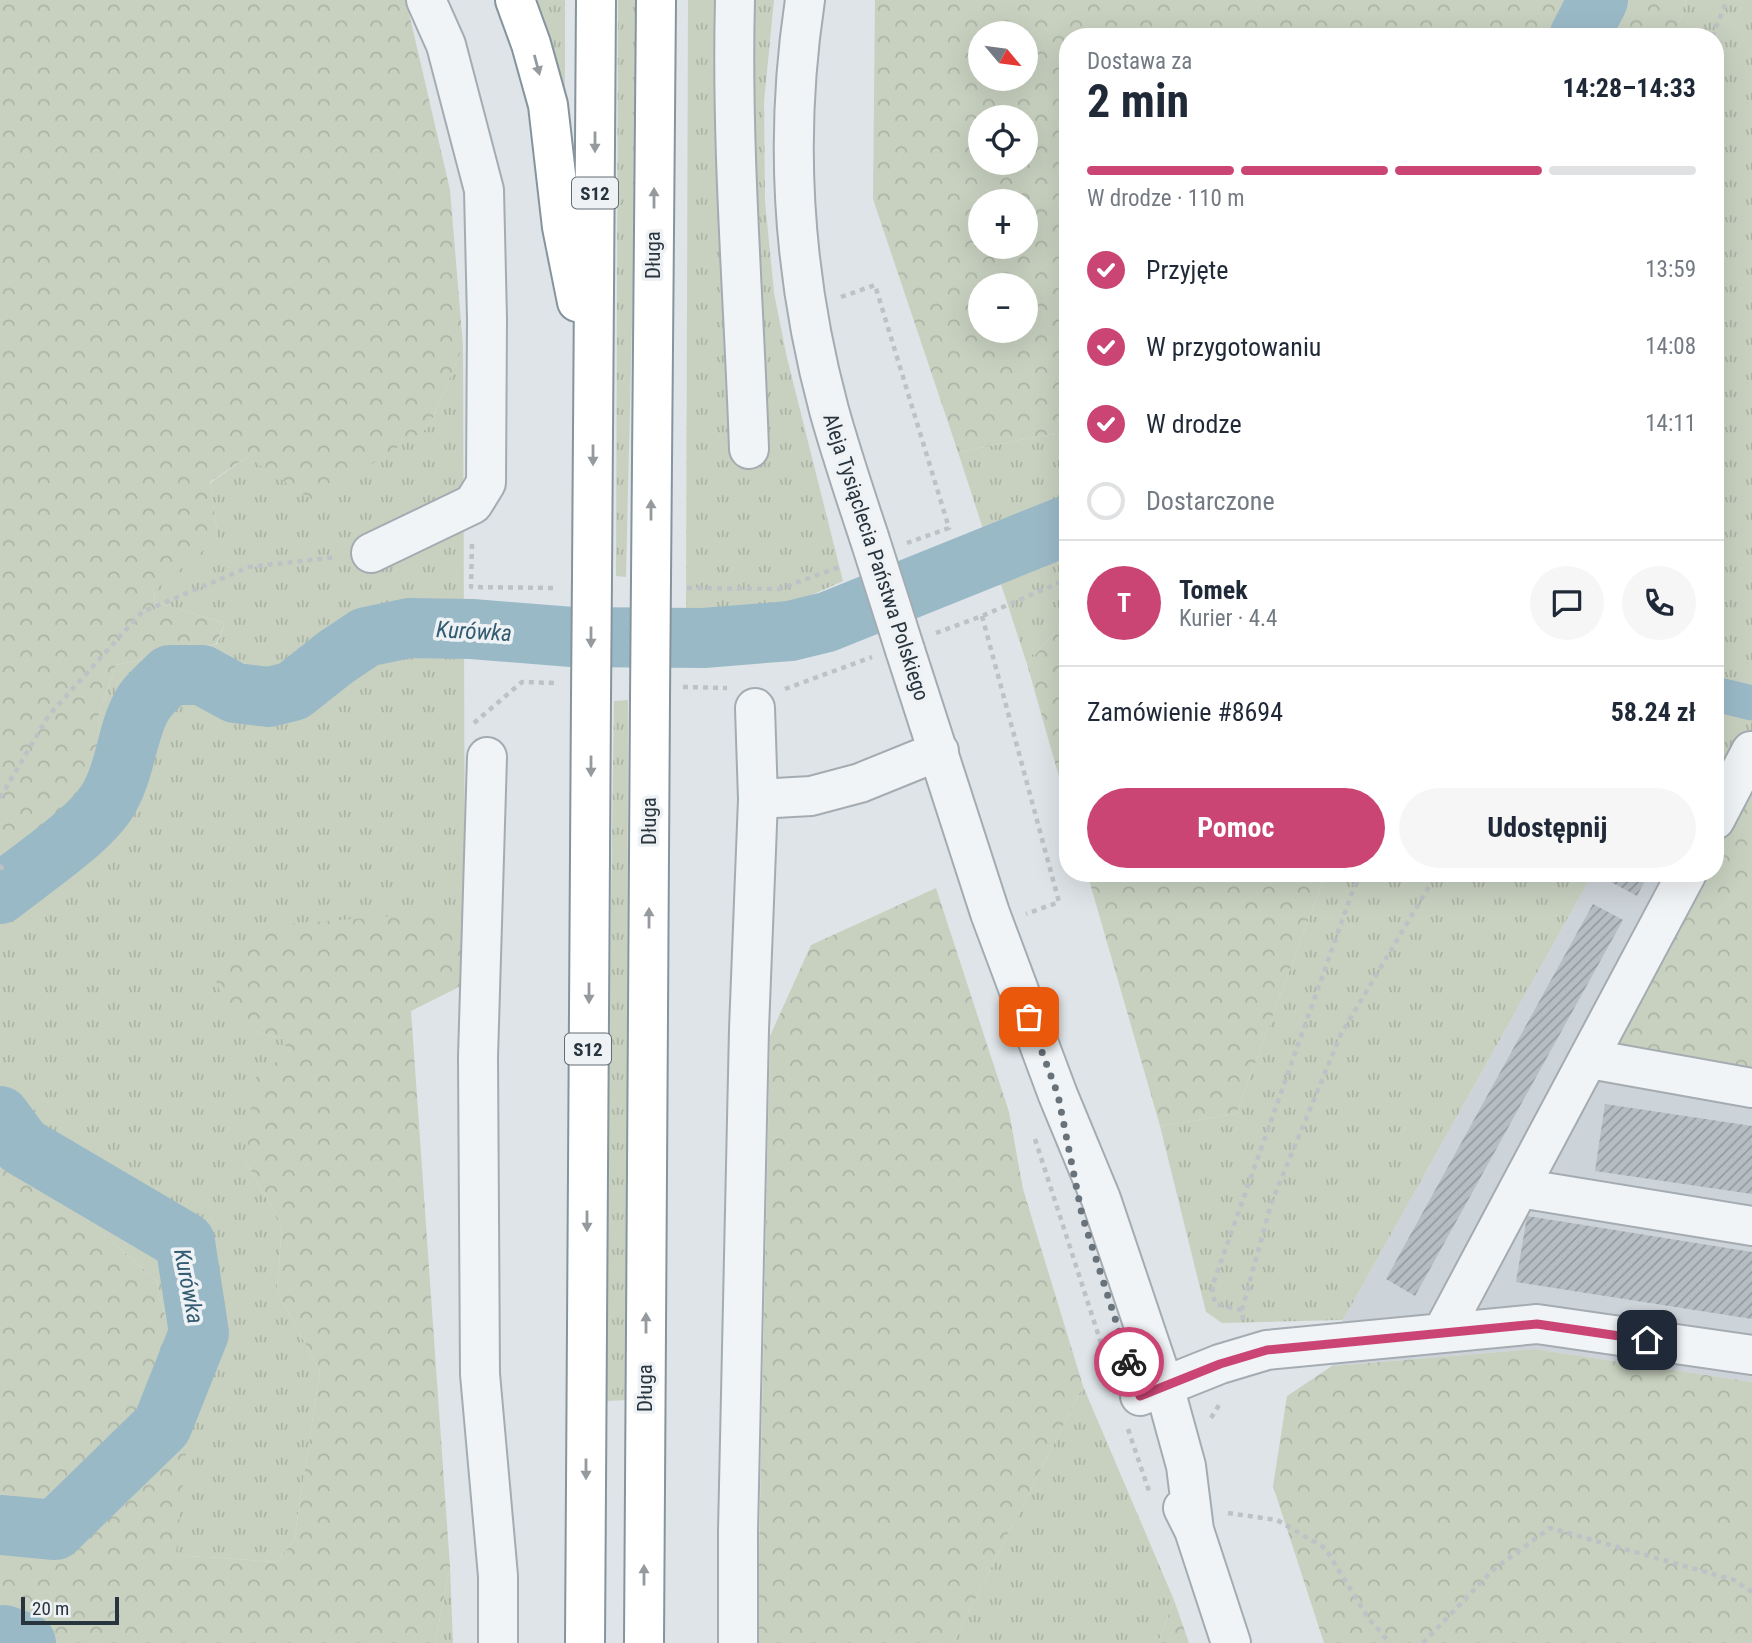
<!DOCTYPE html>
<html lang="pl">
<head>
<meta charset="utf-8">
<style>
	body { margin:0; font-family:"Roboto Condensed",sans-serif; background:#f6f6f7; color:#1f2937; height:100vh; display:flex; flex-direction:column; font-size:26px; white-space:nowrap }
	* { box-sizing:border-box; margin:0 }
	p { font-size:23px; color:#747a83 }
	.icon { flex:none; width:38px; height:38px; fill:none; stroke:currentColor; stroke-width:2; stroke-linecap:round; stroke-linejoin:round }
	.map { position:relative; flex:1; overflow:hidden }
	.details { position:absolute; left:1059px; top:28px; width:665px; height:854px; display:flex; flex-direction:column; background:#fff; border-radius:28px; box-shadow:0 7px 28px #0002 }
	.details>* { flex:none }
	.needle { width:46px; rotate:119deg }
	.fabs { position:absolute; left:968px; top:21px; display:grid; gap:14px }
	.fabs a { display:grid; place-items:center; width:70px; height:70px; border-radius:50%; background:#fff; box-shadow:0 7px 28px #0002; font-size:35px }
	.scale { position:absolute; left:21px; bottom:18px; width:98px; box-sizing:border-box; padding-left:7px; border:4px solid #28343e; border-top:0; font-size:19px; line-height:24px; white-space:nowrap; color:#28343e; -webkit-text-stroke:5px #eef2f5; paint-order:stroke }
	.pin { position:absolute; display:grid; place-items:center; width:60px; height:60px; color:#fff; margin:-30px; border-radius:14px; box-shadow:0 4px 10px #0006 }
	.courier { position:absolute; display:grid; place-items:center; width:70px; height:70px; margin:-35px; border:5px solid #cb4574; border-radius:50%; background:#fff; color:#222; box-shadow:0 2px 9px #0007 }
	.overview em { font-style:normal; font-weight:700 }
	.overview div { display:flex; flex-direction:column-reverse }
	.overview { display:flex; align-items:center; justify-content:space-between; height:119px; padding:0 28px }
	h1 { font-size:46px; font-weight:700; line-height:52px }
	.bar { display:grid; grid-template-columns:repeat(4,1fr); gap:10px 7px; align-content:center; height:84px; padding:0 28px }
	.bar i { height:9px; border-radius:5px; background:#e0e1e3 }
	.bar .active { background:#cb4574 }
	.bar p { grid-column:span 4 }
	.line { display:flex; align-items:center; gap:18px; padding:0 28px; border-top:2px solid #e0e1e3 }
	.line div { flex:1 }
	.round { display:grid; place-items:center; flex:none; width:74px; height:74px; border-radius:37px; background:#f6f6f7 }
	ol { padding:0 28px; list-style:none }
	li { display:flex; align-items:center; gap:21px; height:77px }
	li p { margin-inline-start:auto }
	li .icon { padding:7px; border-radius:50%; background:#cb4574; color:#fff; stroke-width:4 }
	li:last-child { color:#747a83 }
	li i { width:38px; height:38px; border:4px solid #e0e1e3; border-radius:50% }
	.action { display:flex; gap:14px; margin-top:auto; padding:14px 28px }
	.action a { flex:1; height:80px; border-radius:42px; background:#cb4574; color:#fff; font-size:28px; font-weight:700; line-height:80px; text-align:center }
	.action a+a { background:#f6f6f7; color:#1f2937 }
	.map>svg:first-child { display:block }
</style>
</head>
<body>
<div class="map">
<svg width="1752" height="1643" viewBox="0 0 1752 1643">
	<defs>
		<pattern id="grass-tufts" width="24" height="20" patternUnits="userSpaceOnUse" patternTransform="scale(1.75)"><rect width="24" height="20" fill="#c8d1c0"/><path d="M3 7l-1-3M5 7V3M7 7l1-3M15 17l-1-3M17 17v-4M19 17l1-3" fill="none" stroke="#acb4a6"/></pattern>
		<pattern id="forest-crowns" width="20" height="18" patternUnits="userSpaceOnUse" patternTransform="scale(1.75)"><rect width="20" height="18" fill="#c8d1c0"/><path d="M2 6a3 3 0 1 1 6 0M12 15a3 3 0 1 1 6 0" fill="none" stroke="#acb4a6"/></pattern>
		<pattern id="building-hatch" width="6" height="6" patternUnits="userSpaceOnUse" patternTransform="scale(1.75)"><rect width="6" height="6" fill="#b6bec4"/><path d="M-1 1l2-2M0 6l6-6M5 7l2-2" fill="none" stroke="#949ba1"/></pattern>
	</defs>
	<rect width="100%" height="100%" fill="#dee4e8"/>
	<!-- built -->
	<path fill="#ccd3d9" d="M1593 873H1706L1752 1075V1382L1534 1349 1332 1366 1343 1320Z"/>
	<!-- grass -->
	<path fill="url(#grass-tufts)" d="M532 0H565V91L560 89Z
		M618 0H636L634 238 626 577 616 576Z
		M688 0H774L764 102 765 201 774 293 787 358 843 581 796 602 729 609 686 611Z
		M1686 0H1752V785L1715 769V37H1675Z
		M463 346 465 930 233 1024 282 1039 289 1052 245 1160 282 1225 277 1291 320 1371 294 1540 277 1562 175 1555 190 1412 156 1280 0 1144V874L26 852 102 769 98 717 116 665 217 644 225 623 155 602 154 590 218 538 210 483 247 457 429 427Z
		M1067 431V619L1027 664 958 452Z
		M628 700 627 1400 606 1401V1246L614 701Z
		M1326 873H1593L1343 1320 1222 1323 1206 1312 1160 1126 1236 1114Z
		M1083 1386 1174 1600 1158 1643H953Z
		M450 1567 453 1643H435Z"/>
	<!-- forest -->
	<path fill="url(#forest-crowns)" fill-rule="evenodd" d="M0 0H406L450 190 463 346 429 427 314 501 247 457 210 482 218 538 154 591 155 602 225 623 216 644 116 665 98 717 102 769 26 852 0 874Z
		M875 0H1686L1675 37H1068L1067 431 958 452 873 199ZM1026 33V79H980V33ZM1026 117V163H980V117ZM980 201H1026V247H980ZM1026 285V331H980V285Z
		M1067 619V805L1027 664Z
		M1752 785V1075L1615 1046 1706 873H1715V856Z
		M1087 873H1326L1236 1114 1160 1126Z
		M936 888 1009 1112 1023 1189 1083 1386 953 1643H757L770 1036 811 945Z
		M434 913 465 930V984L411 1011 450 1567 435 1643H0V1144L156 1280 190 1412 176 1555 277 1562 294 1540 320 1371 277 1291 282 1225 245 1160 254 1079 289 1052 282 1039 232 1024 216 981 260 926Z
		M1534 1349 1752 1382V1643H1324L1273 1486 1287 1396 1332 1366Z
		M1174 1600 1189 1643H1158Z"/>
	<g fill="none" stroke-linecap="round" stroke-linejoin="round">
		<!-- canal -->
		<path stroke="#9ab9c7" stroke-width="35" d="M1715 694 1752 703"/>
		<!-- river -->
		<path stroke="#9ab9c7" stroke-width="60" d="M1579 37 1598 0
			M0 894C30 870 86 833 106 803 127 771 126 730 144 702 151 692 162 683 170 675H202L235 693 269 697 293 691 336 657 366 637 409 628 472 629 572 637 703 638 790 631 827 622 1068 525
			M0 1116 22 1146 185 1242 199 1333 162 1426 55 1530 0 1525
			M0 1636 4 1635 26 1643"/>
	</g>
	<!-- building -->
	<path fill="url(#building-hatch)" d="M1611 873H1649L1637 896 1607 880Z
		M1593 904 1623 920 1415 1296 1386 1279Z
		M1605 1104 1752 1126V1194L1595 1171Z
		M1527 1216 1752 1252V1319L1516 1282Z"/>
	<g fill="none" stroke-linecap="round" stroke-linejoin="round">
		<defs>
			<path id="minor" d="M735 0C731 150 744 299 749 449
				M805 0C784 138 793 276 829 410 841 453 855 495 869 537
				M371 553 473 504 486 483 487 319 484 190 446 45 426 0
				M905 650 990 913 1058 1095 1101 1199 1164 1386 1186 1466 1194 1530
				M487 757 478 1057 480 1374 498 1576V1643
				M758 799 811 796 860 783 939 751
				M1715 820 1751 751
				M1590 1059 1752 1088
				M1519 1188 1752 1226
				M1442 1333 1687 873
				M1140 1396 1220 1364 1267 1350 1537 1324 1752 1355
				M1183 1508 1194 1530 1231 1643
				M738 1643V1531L749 1029 758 799 755 708"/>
			<path id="highway" d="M515 0 531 44 548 105 562 227 577 302
				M592 577 596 0
				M651 578 656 0
				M585 1643 591 697
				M644 1643 650 698"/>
		</defs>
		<!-- minor casing -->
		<use href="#minor" stroke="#a4acb2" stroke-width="42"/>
		<!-- highway casing -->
		<use href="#highway" stroke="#86949e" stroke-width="42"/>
		<!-- path -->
		<path stroke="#bdc2c6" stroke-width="4.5" stroke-dasharray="5 5" stroke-linecap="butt" d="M1712 37 1727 0
			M841 297 875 285 949 528 907 543
			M472 544 471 587 556 588
			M687 588 779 589 842 566
			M982 616 1059 902 1026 914
			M936 633 982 616 1068 579
			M683 687 727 688
			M785 689 872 657
			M474 723 522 682 556 683
			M0 798 49 715 142 612 249 567 337 557
			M0 865 4 872
			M1035 1139 1112 1377
			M1242 1310 1215 1304 1212 1287 1359 873
			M1243 1320 1242 1310 1271 1204 1341 1034 1437 873
			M1211 1418 1221 1402
			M1128 1429 1150 1494
			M1228 1513 1277 1520 1325 1548 1369 1619 1390 1643
			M1423 1643 1493 1570 1550 1528 1734 1580 1752 1592"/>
		<!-- minor -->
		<use href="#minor" stroke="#f1f4f6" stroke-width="38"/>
		<!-- highway -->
		<use href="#highway" stroke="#fff" stroke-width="38"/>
		<defs>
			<path id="minor-bridge" d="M869 537 905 650"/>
			<path id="highway-bridge" d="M591 697 592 577
				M650 698 651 578"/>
		</defs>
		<!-- minor-bridge casing -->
		<use href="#minor-bridge" stroke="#a4acb2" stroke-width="42" stroke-linecap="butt"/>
		<!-- highway-bridge casing -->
		<use href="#highway-bridge" stroke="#86949e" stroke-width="42" stroke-linecap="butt"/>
		<!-- minor-bridge -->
		<use href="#minor-bridge" stroke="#f1f4f6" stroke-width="38"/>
		<!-- highway-bridge -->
		<use href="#highway-bridge" stroke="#fff" stroke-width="38"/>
	</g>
	<!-- one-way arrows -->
	<defs><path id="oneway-solid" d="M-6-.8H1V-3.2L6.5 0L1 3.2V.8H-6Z" transform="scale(1.75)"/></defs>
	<g fill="#949a9e">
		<use href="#oneway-solid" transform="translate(537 65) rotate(75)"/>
		<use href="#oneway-solid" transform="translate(595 142) rotate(90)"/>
		<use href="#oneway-solid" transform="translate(654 198) rotate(-90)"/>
		<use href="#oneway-solid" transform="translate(593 455) rotate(90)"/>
		<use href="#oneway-solid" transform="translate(651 510) rotate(-90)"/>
		<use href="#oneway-solid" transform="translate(591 637) rotate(90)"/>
		<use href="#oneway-solid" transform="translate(591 766) rotate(90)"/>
		<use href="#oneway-solid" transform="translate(649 918) rotate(-90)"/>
		<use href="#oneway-solid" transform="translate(589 993) rotate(90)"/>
		<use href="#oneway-solid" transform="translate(587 1221) rotate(90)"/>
		<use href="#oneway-solid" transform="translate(646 1323) rotate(-90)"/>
		<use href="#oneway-solid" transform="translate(586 1469) rotate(90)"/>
		<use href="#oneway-solid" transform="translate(644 1575) rotate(-90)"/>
	</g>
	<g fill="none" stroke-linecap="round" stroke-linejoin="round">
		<!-- done -->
		<path stroke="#68727a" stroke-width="7" stroke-dasharray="0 12.6" d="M1029 1017 1058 1095 1082 1215 1129 1362"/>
		<!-- route -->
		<path stroke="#cb4574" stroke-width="9" d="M1129 1362 1140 1396 1220 1364 1267 1350 1537 1324 1647 1340"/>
	</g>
	<g text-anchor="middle" stroke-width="7" stroke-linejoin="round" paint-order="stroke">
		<!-- shield labels -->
		<g fill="#eef2f5" stroke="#636d75" stroke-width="2">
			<rect x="572" y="177.5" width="46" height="31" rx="5"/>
			<rect x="565" y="1033.5" width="46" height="31" rx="5"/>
		</g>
		<g font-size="19" font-weight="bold" fill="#28343e">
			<text x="595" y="200">S12</text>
			<text x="588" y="1056">S12</text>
		</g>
		<!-- street labels -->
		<g font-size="21" fill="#28343e" stroke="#eef2f5">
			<text transform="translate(653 255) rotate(-90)" y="7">Długa</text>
			<text transform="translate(876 557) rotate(72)" y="7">Aleja Tysiąclecia Państwa Polskiego</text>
			<text transform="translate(649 821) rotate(-90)" y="7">Długa</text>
			<text transform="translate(645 1388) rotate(-90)" y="7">Długa</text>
		</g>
		<!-- water labels -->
		<g font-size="23" font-style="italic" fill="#335b71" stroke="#eef2f5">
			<text transform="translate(474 631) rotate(3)" y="8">Kurówka</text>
			<text transform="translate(189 1286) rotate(79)" y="8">Kurówka</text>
		</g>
	</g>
</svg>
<div class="fabs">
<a><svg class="needle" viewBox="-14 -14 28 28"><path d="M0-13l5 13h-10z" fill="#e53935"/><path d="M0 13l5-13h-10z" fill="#747a83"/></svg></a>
<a><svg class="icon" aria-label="locate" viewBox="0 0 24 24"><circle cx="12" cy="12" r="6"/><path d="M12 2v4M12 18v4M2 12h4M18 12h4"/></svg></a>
<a>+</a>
<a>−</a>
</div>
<div class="scale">20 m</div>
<div class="pin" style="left:1029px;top:1017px;background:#ea580c"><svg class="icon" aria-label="bag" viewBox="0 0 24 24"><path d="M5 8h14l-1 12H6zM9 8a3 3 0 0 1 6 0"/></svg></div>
<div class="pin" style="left:1647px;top:1340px;background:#1f2937"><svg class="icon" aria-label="home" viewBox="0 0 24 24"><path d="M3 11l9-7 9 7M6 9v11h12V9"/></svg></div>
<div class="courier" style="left:1129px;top:1362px"><svg class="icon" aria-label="bike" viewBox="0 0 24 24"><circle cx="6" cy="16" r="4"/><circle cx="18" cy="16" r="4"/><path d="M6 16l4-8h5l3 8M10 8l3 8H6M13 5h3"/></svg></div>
<section class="details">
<div class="overview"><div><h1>2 min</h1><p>Dostawa za</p></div><em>14:28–14:33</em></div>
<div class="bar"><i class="active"></i><i class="active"></i><i class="active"></i><i></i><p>W drodze · 110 m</p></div>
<ol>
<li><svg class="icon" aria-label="check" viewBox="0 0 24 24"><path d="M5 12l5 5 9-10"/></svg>Przyjęte<p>13:59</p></li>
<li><svg class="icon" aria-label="check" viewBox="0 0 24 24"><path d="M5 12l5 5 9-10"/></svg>W przygotowaniu<p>14:08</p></li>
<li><svg class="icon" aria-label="check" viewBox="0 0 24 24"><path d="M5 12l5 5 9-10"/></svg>W drodze<p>14:11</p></li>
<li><i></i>Dostarczone</li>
</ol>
<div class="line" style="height:126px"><b class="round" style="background:#cb4574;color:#fff">T</b><div><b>Tomek</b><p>Kurier · 4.4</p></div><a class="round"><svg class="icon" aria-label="chat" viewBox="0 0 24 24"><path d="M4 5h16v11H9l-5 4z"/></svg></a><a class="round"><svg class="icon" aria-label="phone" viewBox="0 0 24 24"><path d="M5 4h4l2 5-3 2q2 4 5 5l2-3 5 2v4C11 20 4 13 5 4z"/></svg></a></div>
<div class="line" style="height:91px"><div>Zamówienie #8694</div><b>58.24 zł</b></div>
<div class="action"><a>Pomoc</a><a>Udostępnij</a></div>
</section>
</div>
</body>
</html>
